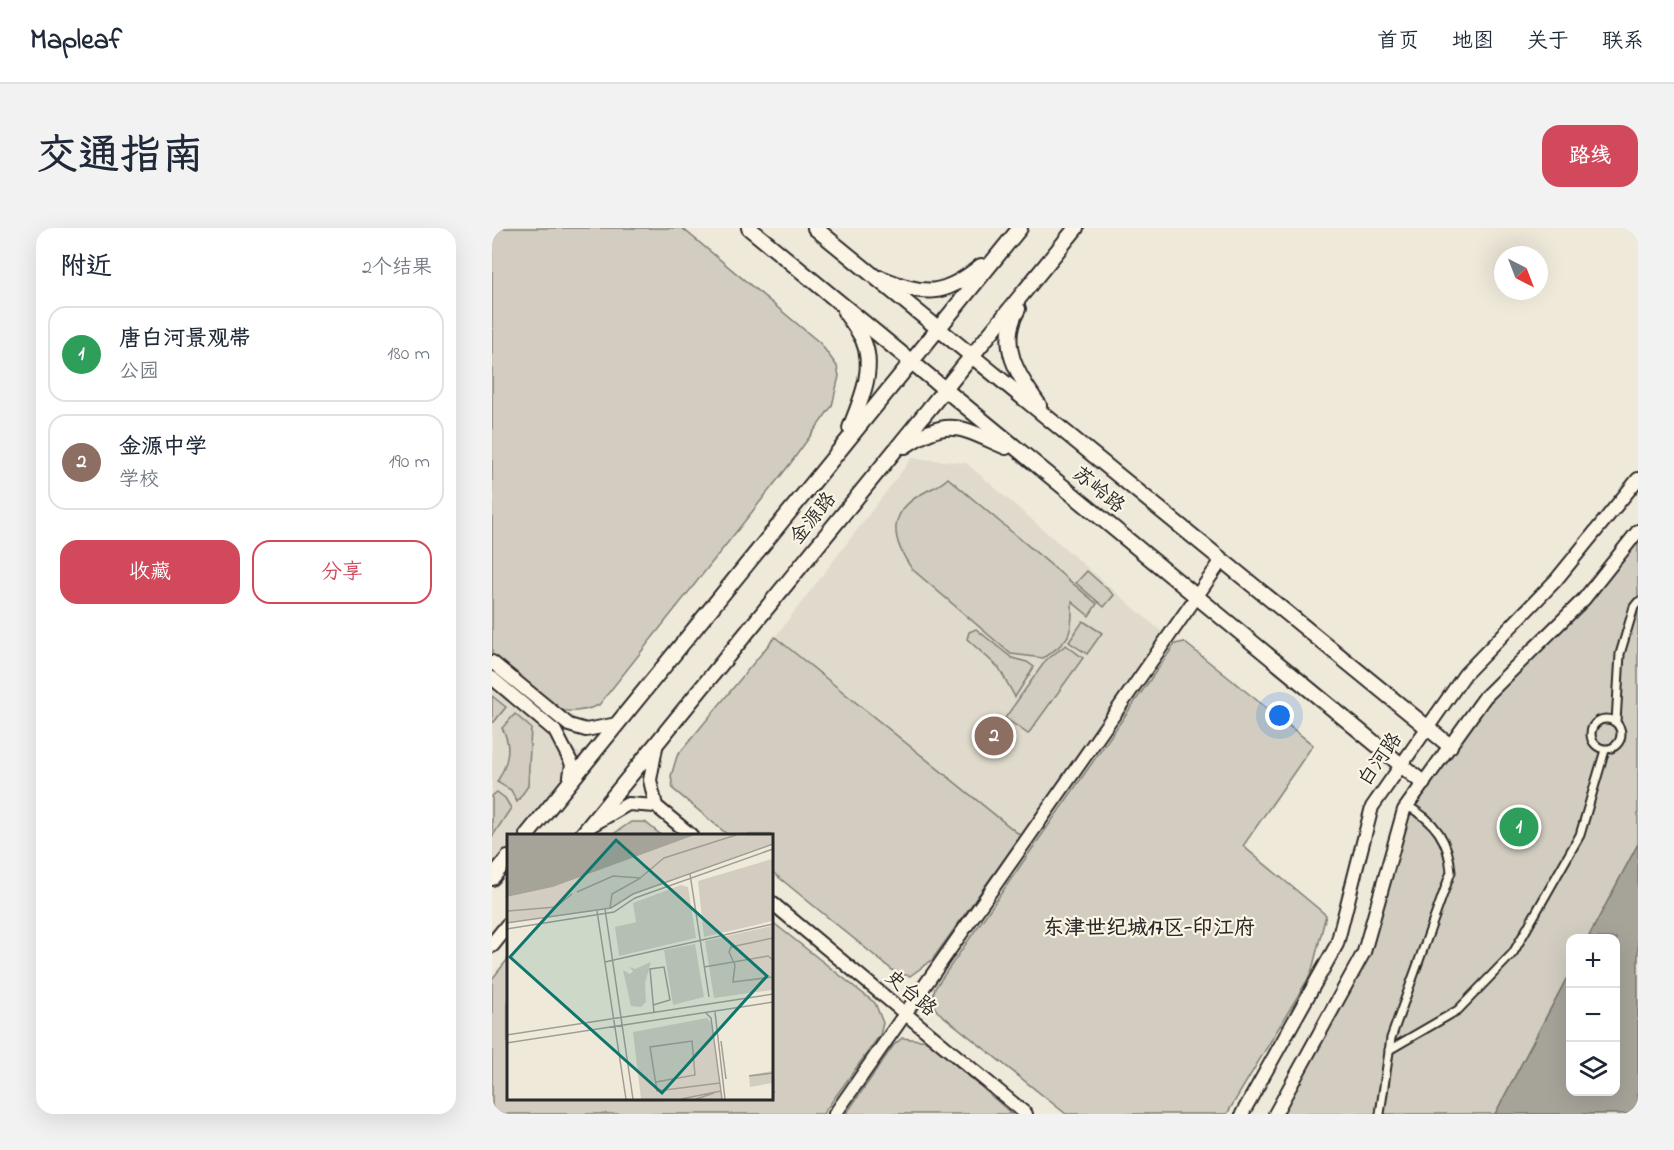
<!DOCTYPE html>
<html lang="zh">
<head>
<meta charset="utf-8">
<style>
	body { margin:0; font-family:"Indie Flower","LXGW WenKai TC",sans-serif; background:#f2f2f3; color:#1f2937 }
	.controls { position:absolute; right:18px; bottom:18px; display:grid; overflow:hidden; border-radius:12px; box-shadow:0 6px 24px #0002 }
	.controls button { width:54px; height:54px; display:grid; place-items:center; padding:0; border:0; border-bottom:2px solid #e0e1e3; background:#fff; color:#1f2937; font:30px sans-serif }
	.compass { position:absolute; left:1002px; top:18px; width:54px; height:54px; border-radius:50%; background:#fff; box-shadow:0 6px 24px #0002; rotate:138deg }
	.you { position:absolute; left:788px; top:488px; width:21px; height:21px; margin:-15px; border:4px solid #fff; border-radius:50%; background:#1a73e8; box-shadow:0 0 0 9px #1a73e833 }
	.badge { display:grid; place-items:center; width:39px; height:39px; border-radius:50%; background:#d1495b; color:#fff; font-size:20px; font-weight:700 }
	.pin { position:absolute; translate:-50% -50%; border:3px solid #fff; box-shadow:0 2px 6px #0006 }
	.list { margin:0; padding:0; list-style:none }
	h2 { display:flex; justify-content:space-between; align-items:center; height:78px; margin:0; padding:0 24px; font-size:26px }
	h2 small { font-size:20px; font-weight:400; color:#747a83 }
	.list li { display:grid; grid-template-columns:39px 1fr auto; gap:18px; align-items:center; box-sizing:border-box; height:96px; margin:0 12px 12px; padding:0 12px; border:2px solid #e0e1e3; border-radius:18px }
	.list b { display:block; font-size:22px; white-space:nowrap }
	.list p { margin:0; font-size:20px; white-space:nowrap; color:#747a83 }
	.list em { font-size:20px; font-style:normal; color:#747a83 }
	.actions { display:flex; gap:12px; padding:18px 24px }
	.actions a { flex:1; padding:14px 0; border:2px solid #d1495b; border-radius:18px; text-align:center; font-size:21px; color:#d1495b }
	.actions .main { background:#d1495b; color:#fff }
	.icon { flex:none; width:33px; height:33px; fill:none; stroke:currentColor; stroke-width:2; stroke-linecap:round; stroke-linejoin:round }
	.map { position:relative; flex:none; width:1146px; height:886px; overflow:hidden; border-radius:18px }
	header { display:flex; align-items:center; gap:36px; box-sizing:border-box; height:84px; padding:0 30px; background:#fff; border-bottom:2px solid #e0e1e3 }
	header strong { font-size:28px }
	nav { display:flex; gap:33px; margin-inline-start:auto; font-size:21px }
	.intro { display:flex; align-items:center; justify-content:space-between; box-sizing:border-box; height:144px; padding:0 36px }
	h1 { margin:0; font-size:42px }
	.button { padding:15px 27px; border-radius:18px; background:#d1495b; color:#fff; font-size:21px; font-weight:700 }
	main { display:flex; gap:36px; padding:0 36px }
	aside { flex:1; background:#fff; border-radius:18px; box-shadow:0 6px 24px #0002 }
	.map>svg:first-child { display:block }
	.built { fill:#e0dacc }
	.green { fill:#d2cdc0; stroke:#7e7c76; stroke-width:1.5 }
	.water { fill:#a6a399; stroke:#75736d; stroke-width:1.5 }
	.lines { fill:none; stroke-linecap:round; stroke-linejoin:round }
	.pedestrian-casing { stroke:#2b2b2b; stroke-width:11 }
	.tertiary-casing { stroke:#2b2b2b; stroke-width:16 }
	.secondary-casing { stroke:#2b2b2b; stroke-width:18 }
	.pedestrian { stroke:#fcf5e5; stroke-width:7 }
	.tertiary { stroke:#fcf5e5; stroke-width:12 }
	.secondary { stroke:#fcf5e5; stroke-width:14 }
	.labels { text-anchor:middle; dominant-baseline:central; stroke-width:4.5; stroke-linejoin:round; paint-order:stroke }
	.street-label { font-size:20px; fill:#2b2b2b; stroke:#fcf5e5 }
	.neighbourhood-label { font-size:21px; font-weight:bold; fill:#2b2b2b; stroke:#fcf5e5 }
	.inset-road { fill:none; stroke:#a19d94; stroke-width:1.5 }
	.view { fill:#0f766e; fill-opacity:0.15; stroke:#0f766e; stroke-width:3 }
	.inset-edge { fill:none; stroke:#2b2b2b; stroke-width:3 }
</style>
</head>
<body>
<header>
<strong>Mapleaf</strong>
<nav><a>首页</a><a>地图</a><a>关于</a><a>联系</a></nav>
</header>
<div class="intro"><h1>交通指南</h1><a class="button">路线</a></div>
<main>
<aside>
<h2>附近<small>2个结果</small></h2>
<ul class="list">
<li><span class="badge" style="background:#2e9e5b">1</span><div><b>唐白河景观带</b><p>公园</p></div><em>180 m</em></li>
<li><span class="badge" style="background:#8d6e63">2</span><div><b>金源中学</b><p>学校</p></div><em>190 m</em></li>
</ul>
<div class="actions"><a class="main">收藏</a><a>分享</a></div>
</aside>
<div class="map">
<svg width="1146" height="886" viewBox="0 0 1146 886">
	<rect width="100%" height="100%" fill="#efe9da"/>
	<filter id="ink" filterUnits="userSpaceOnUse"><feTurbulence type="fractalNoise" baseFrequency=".0167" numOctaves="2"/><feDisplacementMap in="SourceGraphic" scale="12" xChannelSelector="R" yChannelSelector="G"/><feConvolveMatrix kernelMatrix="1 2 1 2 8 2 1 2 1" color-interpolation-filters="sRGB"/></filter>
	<g filter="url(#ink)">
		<!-- built -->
		<g class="built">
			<path d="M420,230L474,235L670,404L529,608L283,409Z"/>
			<path d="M0,452L95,532L35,607H16V630L0,650Z"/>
		</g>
		<!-- green -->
		<g class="green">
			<path d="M0,0H190L328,115L345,138L347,148L340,178L298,236L107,477C59,498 34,462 0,434Z"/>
			<path d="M456,250L605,376L597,388L580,374C581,406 578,413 551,430L519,426L420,341C399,311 394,284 433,264C442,259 448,258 456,250Z"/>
			<path d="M1146,303V616L1096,710H1078V744L1003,886H783L872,724L912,582L993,469L1092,371Z"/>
			<path d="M595,343L622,367L612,379L584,355Z"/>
			<path d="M591,393L610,405L595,426L577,414Z"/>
			<path d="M484,401L520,430L535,434L542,439L523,469L507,440L475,411L477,404Z"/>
			<path d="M283,409L529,608L440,732L418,748L404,745L279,643V607H236L181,561L179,548L185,528Z"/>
			<path d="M692,414L821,517L751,618L834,687L819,746L735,886H574L445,783L439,774L443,760L683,416Z"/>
			<path d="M574,417L591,430L536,506L513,490L554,432Z"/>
			<path d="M0,468L14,479L2,494H0Z"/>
			<path d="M23,486L39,500L36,558L25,574L19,562L5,554C15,537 21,519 10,500Z"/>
			<path d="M5,564L13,570L19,580L0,609V568Z"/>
			<path d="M139,594H153L169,607H120Z"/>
			<path d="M279,693L383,775L391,795L388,807L331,886H0V751L16,731V870H279Z"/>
			<path d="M410,810L437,813L520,886H354L401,818Z"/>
		</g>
		<!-- water -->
		<path class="water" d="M1146,616V886H1003L1078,744V864H1124V710H1096Z"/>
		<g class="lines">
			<!-- pedestrian casing -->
			<g class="pedestrian-casing">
				<g id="pedestrian">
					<circle cx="1114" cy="506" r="15"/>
					<path d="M1124,494L1128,426L1142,379L1146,374"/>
					<path d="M897,822L966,782L1021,725L1088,607L1113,522"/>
					<path d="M888,886L899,810L959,644C957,613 943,592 915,578"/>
				</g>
			</g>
			<!-- tertiary casing -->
			<g class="tertiary-casing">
				<g id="tertiary">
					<path d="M0,434L77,497L94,502L125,496"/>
					<path d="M0,450L63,503L80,536L77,555"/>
					<path d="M164,578L199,607"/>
					<path d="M100,597L136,576L164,578L158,552L165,514"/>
					<path d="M279,674L534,886"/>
					<path d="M343,886L730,332"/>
					<path d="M750,886L845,716L880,579L973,446L1064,352L1146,251"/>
					<path d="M783,886L872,724L912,582L993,469L1092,371L1146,303"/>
				</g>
			</g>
			<!-- secondary casing -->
			<g class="secondary-casing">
				<g id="secondary">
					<path d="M257,0L931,555"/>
					<path d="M323,0L958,518"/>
					<path d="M389,50C433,68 451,69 489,38"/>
					<path d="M526,81C505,116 526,148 547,177"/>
					<path d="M353,84C359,93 367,103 371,112C384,141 368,174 358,200"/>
					<path d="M413,218C457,188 469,200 514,219"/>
					<path d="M35,607L528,0"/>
					<path d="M90,607L584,0"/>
					<path d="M0,650L16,630"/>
					<path d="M0,717L16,697"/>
				</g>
			</g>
			<!-- pedestrian -->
			<use href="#pedestrian" class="pedestrian"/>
			<!-- tertiary -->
			<use href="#tertiary" class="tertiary"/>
			<!-- secondary -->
			<use href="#secondary" class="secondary"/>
		</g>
	</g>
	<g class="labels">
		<!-- street labels -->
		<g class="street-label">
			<text transform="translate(606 263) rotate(39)">苏岭路</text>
			<text transform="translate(322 291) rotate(-51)">金源路</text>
			<text transform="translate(889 532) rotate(-55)">白河路</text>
			<text transform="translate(418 766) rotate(40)">史台路</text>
		</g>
		<!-- neighbourhood labels -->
		<g class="neighbourhood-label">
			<text x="657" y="701">东津世纪城17区-印江府</text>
		</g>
	</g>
	<!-- overview -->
	<g transform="translate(15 606)">
		<rect width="266" height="266" fill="#efe9da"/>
		<path d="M188,1H265V10L126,60L104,74L0,89V63L46,53ZM265,25V87L197,103L191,47ZM174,51L181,53L189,104L112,122L108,93L129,88L126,69ZM265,92V156L207,164L198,107ZM188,110L197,163L166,171L157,116ZM144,128L138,149L139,168L134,173L124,172L116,136L123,140L126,137L122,133L128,135ZM200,184L204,189L215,265H134L126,198ZM265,237V249L243,253L242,241Z" fill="#d2cdc0"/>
		<path d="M0,1H188L46,53L0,63Z" fill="#a6a399"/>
		<path class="inset-road" d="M183,40L202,163M70,58L106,42L134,44M103,74L105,60L132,45L157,24L229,1M98,75L126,265M0,77L49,73L65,60M90,77L119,265M0,89L104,74L126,60L266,10M0,95L107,78L128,64L266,15M266,104L224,113L222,118L228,131L226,148L266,143M98,128L266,90M197,133L261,122L266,126M146,171L163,166L157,133L143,135L147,179M208,178L218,265M199,179L204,184L215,265M0,201L266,160M214,207L219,245M0,209L266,168M242,242L266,239M149,248L188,241L185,207L143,213L150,257L213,249M174,265L214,257M189,265L207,259"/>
		<path class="view" d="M109,6L260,142L155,259L3,123Z"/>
		<rect width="266" height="266" class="inset-edge"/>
	</g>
</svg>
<div class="controls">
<button>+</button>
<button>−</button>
<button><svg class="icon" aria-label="layers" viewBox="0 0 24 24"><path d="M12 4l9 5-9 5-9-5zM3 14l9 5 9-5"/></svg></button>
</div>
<svg class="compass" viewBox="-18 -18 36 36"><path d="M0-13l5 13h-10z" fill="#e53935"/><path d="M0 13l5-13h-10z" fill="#747a83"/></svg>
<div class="you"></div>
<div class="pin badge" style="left:1027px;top:599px;background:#2e9e5b">1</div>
<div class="pin badge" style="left:502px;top:508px;background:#8d6e63">2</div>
</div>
</main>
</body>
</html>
